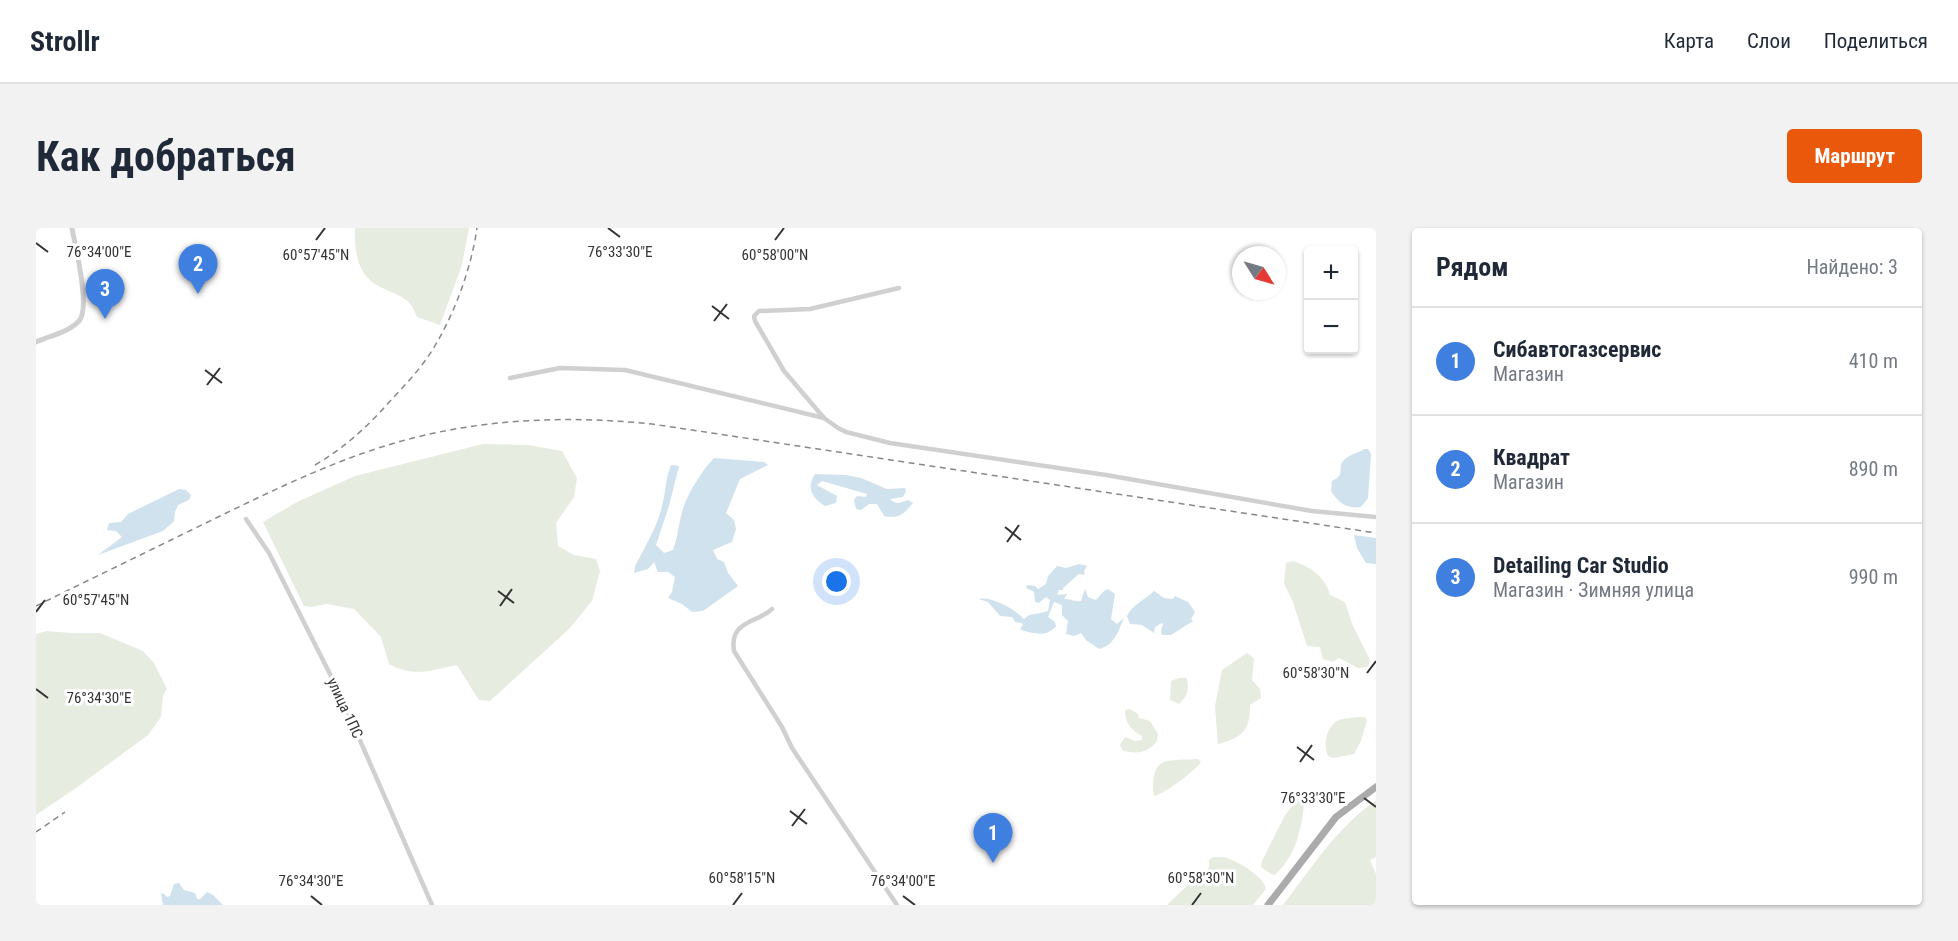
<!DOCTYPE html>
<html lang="ru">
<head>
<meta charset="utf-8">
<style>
	body { margin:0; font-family:"Roboto Condensed",sans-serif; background:#f2f2f3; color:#1f2937 }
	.controls { position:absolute; right:18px; top:18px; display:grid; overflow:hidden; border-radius:6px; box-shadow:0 2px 4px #0004 }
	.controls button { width:54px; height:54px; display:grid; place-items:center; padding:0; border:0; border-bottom:2px solid #e0e1e3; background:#fff; color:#1f2937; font:30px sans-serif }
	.compass { position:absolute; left:1196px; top:18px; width:54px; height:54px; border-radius:50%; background:#fff; box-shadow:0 2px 4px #0004; rotate:127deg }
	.you { position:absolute; left:801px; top:354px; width:21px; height:21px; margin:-15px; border:4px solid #fff; border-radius:50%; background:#1a73e8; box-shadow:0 0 0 9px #1a73e833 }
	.badge { display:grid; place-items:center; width:39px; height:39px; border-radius:50%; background:#ea580c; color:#fff; font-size:20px; font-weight:700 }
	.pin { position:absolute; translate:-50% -50px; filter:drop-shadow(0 2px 3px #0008) }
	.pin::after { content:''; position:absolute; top:32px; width:21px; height:18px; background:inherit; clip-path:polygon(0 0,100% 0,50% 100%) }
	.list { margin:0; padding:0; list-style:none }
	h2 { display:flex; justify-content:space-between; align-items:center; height:78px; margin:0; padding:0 24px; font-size:26px }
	h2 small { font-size:20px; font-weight:400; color:#747a83 }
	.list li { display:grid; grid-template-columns:39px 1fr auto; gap:18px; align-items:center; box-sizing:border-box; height:108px; padding:0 24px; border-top:2px solid #e0e1e3 }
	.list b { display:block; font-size:22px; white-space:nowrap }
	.list p { margin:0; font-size:20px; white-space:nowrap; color:#747a83 }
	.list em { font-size:20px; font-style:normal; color:#747a83 }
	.map { position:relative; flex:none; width:1340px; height:677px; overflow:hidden; border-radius:6px }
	header { display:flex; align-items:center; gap:36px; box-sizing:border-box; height:84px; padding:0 30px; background:#fff; border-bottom:2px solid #e0e1e3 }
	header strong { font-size:28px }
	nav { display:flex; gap:33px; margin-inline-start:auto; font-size:21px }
	.intro { display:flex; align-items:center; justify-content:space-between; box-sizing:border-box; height:144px; padding:0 36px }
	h1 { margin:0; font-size:42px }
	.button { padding:15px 27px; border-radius:6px; background:#ea580c; color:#fff; font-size:21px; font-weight:700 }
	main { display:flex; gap:36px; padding:0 36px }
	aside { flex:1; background:#fff; border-radius:6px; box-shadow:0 2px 4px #0004 }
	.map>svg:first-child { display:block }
	.green { fill:#e6ecdf }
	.water { fill:#cfe2ee }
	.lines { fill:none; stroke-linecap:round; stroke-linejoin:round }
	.minor { stroke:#d0d0d0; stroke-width:4.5 }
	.tertiary { stroke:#d0d0d0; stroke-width:5 }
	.primary { stroke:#ababab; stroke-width:7 }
	.rail { stroke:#888; stroke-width:1.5; stroke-dasharray:6 4.5; stroke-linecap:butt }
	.ticks { fill:none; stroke:#333; stroke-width:2 }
	.labels { text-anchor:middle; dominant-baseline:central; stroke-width:6; stroke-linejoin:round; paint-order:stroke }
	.street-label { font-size:15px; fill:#333; stroke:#fff }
	.ticks-label { font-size:15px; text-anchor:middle; fill:#333; stroke:#fff; stroke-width:6; stroke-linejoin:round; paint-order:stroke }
</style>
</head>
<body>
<header>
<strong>Strollr</strong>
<nav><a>Карта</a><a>Слои</a><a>Поделиться</a></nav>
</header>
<div class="intro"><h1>Как добраться</h1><a class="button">Маршрут</a></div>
<main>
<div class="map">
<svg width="1340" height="677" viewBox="0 0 1340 677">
	<rect width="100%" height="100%" fill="#fff"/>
	<!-- green -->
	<g class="green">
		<path d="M319,0H433L426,37L404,97L381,89C370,49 316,79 319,0Z"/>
		<path d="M447,216L492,217L526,223L541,250L538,269L520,295L522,318L538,327L560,331L564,343L556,373L533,401L454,473L443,472L421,437C395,442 379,450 353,436L345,409L318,381L291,376L275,379L268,378L227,294L261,274L319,248Z"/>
		<path d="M1257,333C1275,339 1289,348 1294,367L1309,374L1316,396L1334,432L1332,439L1322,440L1303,430L1297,434L1287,431L1284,419L1271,418L1257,374L1248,355L1250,335Z"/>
		<path d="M11,403L34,405H64L107,423L118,435L131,461L127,467L125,489L112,507L40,560L0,587V406Z"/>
		<path d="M1211,425L1218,430L1216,452L1224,461L1225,470L1214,477C1214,503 1207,509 1182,516L1179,478L1186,442Z"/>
		<path d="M1143,450H1151C1153,462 1152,467 1143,476L1134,472L1135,453Z"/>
		<path d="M1094,481L1102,486L1103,490L1114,493L1122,506L1121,513C1112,525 1102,526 1087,523L1084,517L1089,509L1099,513L1106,512V508C1095,502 1089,495 1089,482Z"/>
		<path d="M1323,489H1329L1331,492L1325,513L1318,526L1297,530L1292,528C1287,517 1290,498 1303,492C1308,490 1317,490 1323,489Z"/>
		<path d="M1162,531L1165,534C1159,543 1128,566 1118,568C1116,558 1116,538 1128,534C1136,531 1153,532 1162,531Z"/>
		<path d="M1264,567L1268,568L1269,570C1265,601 1262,625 1239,647L1235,646L1225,639L1226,633L1248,589Z"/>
		<path d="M1340,572V629L1334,632L1340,646V677H1247C1276,639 1301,600 1340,572Z"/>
		<path d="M1177,629C1178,629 1186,629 1187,629C1199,631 1229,649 1230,661L1217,677H1131L1158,651L1167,648L1173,639V632Z"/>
	</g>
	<!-- water -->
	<g class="water">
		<path d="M1328,221H1332L1335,226L1332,270L1325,279C1310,281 1303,275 1295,263L1296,253C1310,247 1301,241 1307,233C1313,226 1321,226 1328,221Z"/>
		<path d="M678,230L728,234L732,237L704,251L690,285L698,292L700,301L696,314L677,322L681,331L688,334L692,345L702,358L667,383L656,384L646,376L632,370L636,364L639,349L632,344H622L618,334L612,341L598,345L599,338C608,321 622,297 626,278C630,263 629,252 635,237L643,238L633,278L620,317L628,325L637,322C643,306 643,290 649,275C654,262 668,240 678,230Z"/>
		<path d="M779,246L810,247L825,250L851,261L869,260L870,263L867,269L854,271C860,277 864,275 872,272L877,275C868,286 863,291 848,288L841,276H833L825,282L820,281L818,272L821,268L830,269L831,266L786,253L781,257L801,268L800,275L789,278C776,270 770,260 779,246Z"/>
		<path d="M143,261L150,262L155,267L153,272L142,277L139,284L138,293L127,303L62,327L86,309L80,303L71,302L73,295L85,294L92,286Z"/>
		<path d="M1318,307L1340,310V336L1330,335L1321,320Z"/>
		<path d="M1043,336L1051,338L1048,343L1049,347L1043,346L1027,360V362H1023L1021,367L1031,366L1028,371C1034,371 1039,374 1045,373L1049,361L1052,369L1060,372L1068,363L1072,361L1079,366L1075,391L1081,396L1088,390C1082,403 1079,417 1063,421L1050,412L1045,405L1038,408L1030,406L1032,393L1026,387V377L1018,374L1012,389L1019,394L1020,399C1018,400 1012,405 1010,405C1005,407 989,404 984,401L987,397L986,395L979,394L976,389L964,388L952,374L943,371C955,368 980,382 988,391L993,387L1005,385L1012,383L1014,372L1010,369L1003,375L999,374L998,364L990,360L991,357L999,358L1002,361L1010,356L1012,348L1021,338L1030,340Z"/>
		<path d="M1118,363L1128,370L1137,371L1139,368L1152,374L1159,384L1155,391L1157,393L1135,407H1126L1125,403L1127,396L1126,395L1119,399L1118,405L1106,397L1094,396L1091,388C1096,377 1110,371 1118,363Z"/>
		<path d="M143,655L148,662L159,665L161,671H164L171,664L177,667L187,677H127L125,666L127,665L131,669L134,668L138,656Z"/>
	</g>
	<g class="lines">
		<!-- minor -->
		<g class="minor">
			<path d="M863,60L774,81L723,83L718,88L719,93L748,143L788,190L802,200L810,204L854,215L1070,247L1276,283L1340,289"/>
			<path d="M474,150L524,140L589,142L788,190"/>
			<path d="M210,291L233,325L302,462L396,677"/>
			<path d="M736,381C722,395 693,392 698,423L746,499L756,520L861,677"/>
		</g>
		<!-- tertiary -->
		<path class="tertiary" d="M0,114C13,108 33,104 43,93C55,80 39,18 36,0"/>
		<!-- primary -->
		<path class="primary" d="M1232,677L1300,589L1340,559"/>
		<!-- rail -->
		<g class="rail">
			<path d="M279,237C310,219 333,197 356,171C371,155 386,139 397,121C419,85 435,41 441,0"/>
			<path d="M0,378C61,348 123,318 184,288C248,257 312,226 381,209C459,190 537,188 616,196L1340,305"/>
			<path d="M0,604L29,584"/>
		</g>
	</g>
	<!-- ticks -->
	<path class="ticks" d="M572,0L584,9M280,12L289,0M739,12L748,0M0,15L12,24M676,78L693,91M678,93L691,76M169,142L186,155M171,157L184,140M969,299L985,312M971,314L983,297M462,363L478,375M464,378L476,361M0,384L9,372M1331,445L1340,433M0,461L12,470M1261,519L1278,532M1264,534L1276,517M1328,570L1340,579M754,583L771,596M756,598L769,581M275,668L286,677M867,668L879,677M697,677L706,665M1156,677L1165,665"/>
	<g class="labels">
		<!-- street labels -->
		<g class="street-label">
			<text transform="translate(309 480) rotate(65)">улица 1ПС</text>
		</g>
	</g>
	<g class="ticks-label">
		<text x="584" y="29">76°33'30"E</text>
		<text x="63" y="29">76°34'00"E</text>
		<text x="280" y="32">60°57'45"N</text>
		<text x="739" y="32">60°58'00"N</text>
		<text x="60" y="377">60°57'45"N</text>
		<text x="1280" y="450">60°58'30"N</text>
		<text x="63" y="475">76°34'30"E</text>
		<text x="1277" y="575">76°33'30"E</text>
		<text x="706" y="655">60°58'15"N</text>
		<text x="1165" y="655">60°58'30"N</text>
		<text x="275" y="658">76°34'30"E</text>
		<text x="867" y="658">76°34'00"E</text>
	</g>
</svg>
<div class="controls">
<button>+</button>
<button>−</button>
</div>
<svg class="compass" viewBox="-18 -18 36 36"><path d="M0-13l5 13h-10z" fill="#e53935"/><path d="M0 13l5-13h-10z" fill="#747a83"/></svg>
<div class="you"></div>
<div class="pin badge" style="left:957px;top:635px;background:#3f7fe0">1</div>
<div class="pin badge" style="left:162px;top:66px;background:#3f7fe0">2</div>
<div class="pin badge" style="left:69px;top:91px;background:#3f7fe0">3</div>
</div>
<aside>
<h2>Рядом<small>Найдено: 3</small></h2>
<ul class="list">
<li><span class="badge" style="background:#3f7fe0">1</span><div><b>Сибавтогазсервис</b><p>Магазин</p></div><em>410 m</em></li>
<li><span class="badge" style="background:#3f7fe0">2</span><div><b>Квадрат</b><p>Магазин</p></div><em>890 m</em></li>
<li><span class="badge" style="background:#3f7fe0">3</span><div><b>Detailing Car Studio</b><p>Магазин · Зимняя улица</p></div><em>990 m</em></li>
</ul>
</aside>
</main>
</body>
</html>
